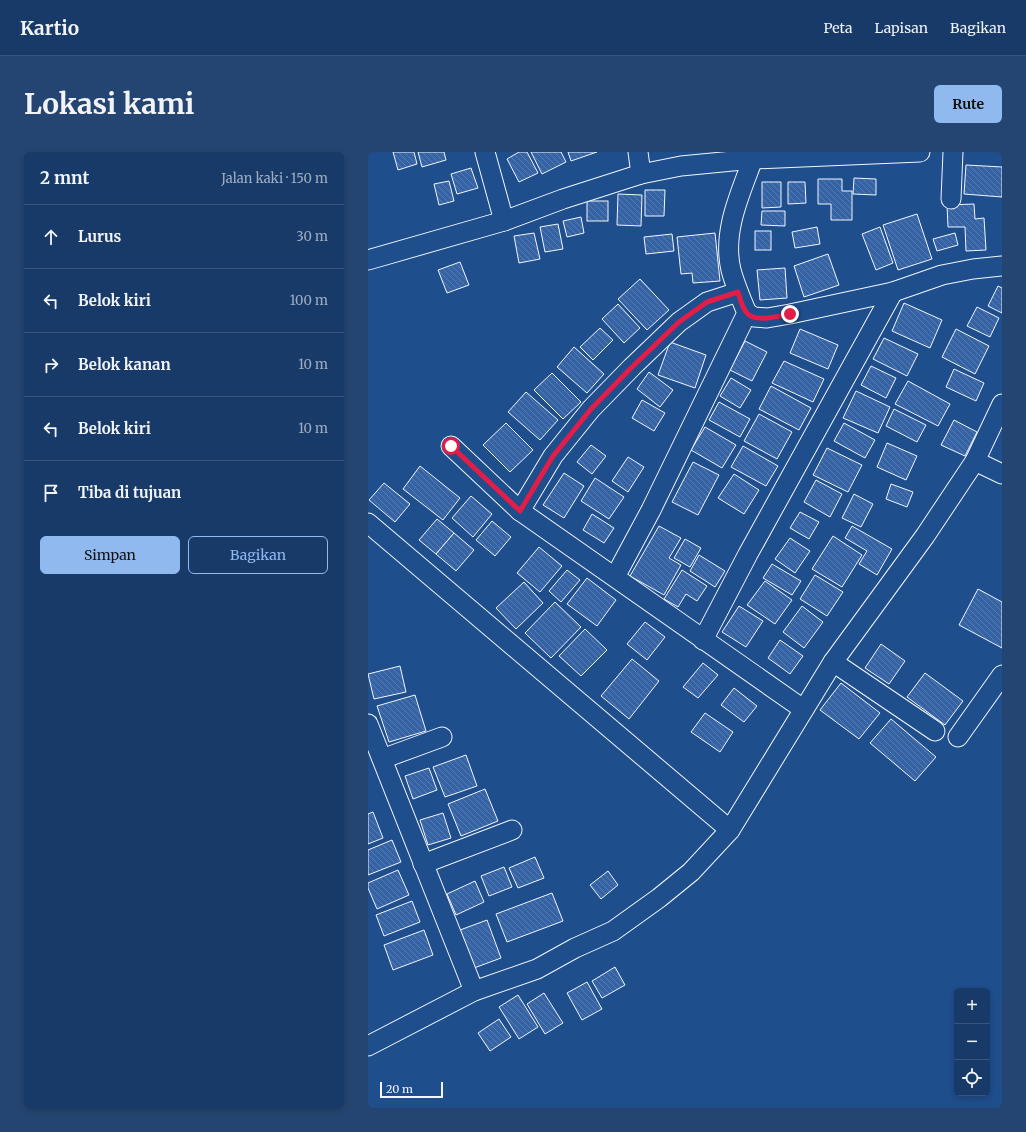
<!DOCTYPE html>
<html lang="id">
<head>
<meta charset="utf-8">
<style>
	body { margin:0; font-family:Merriweather,serif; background:#244571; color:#f1f3f6 }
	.controls { position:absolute; right:12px; bottom:12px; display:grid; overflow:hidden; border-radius:6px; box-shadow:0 2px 6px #0003 }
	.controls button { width:36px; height:36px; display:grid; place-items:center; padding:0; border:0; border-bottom:1px solid #36547d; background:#173a69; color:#f1f3f6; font:20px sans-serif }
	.scale { position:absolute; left:12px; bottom:10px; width:63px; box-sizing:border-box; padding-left:4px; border:2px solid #f2f6ff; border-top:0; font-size:11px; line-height:14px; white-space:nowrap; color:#f2f6ff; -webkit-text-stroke:3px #1f4e8c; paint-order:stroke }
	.stop { position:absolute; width:12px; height:12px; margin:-9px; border:3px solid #e11d48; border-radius:50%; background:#fff }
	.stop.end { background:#e11d48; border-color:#fff; box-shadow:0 1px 4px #0008 }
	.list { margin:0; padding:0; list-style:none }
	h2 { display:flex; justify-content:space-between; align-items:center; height:52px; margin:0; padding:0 16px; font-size:17px }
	h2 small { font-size:13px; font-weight:400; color:#9eadc0 }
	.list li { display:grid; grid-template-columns:26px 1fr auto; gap:12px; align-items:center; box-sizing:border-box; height:64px; padding:0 16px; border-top:1px solid #36547d }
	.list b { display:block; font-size:15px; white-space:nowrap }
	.list em { font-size:13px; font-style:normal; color:#9eadc0 }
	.actions { display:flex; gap:8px; padding:12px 16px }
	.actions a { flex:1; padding:9px 0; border:1px solid #90b9f0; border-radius:6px; text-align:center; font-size:14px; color:#90b9f0 }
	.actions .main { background:#90b9f0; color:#111 }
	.icon { flex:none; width:22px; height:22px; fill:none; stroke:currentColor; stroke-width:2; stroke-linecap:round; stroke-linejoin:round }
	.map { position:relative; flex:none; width:634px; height:956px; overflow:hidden; border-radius:6px }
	header { display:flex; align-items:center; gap:24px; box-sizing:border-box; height:56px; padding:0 20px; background:#173a69; border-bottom:1px solid #36547d }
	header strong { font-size:19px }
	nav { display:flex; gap:22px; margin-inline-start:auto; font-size:14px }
	.intro { display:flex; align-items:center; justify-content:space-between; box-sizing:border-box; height:96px; padding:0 24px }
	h1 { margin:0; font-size:28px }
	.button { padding:10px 18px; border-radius:6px; background:#90b9f0; color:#111; font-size:14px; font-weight:700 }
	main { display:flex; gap:24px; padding:0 24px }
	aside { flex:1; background:#173a69; border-radius:6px; box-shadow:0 2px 6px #0003 }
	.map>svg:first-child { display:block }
	.building { fill:url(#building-back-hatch); stroke:#f2f6ff }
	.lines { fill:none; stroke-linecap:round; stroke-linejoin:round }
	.minor-casing { stroke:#f2f6ff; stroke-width:21 }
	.minor { stroke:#1f4e8c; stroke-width:19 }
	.route { stroke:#e11d48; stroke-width:5 }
</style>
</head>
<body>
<header>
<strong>Kartio</strong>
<nav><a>Peta</a><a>Lapisan</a><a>Bagikan</a></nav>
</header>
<div class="intro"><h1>Lokasi kami</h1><a class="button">Rute</a></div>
<main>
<aside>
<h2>2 mnt<small>Jalan kaki · 150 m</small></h2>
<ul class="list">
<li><svg class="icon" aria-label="ahead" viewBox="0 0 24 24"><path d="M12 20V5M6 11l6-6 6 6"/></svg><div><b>Lurus</b></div><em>30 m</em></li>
<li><svg class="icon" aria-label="left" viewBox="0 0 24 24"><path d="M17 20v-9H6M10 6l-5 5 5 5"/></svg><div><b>Belok kiri</b></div><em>100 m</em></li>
<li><svg class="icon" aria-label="right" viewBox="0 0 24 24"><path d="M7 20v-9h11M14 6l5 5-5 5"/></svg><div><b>Belok kanan</b></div><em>10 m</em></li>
<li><svg class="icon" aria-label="left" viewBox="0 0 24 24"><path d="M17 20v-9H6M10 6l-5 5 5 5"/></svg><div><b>Belok kiri</b></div><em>10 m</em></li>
<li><svg class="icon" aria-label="arrive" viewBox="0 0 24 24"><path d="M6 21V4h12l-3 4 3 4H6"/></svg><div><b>Tiba di tujuan</b></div></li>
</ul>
<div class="actions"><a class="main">Simpan</a><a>Bagikan</a></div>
</aside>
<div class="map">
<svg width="634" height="956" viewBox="0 0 634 956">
	<defs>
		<pattern id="building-back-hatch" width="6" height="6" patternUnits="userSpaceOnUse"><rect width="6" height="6" fill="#3563a3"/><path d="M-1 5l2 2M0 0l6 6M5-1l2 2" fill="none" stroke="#537ab1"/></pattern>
	</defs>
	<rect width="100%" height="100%" fill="#1f4e8c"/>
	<!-- building -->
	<g class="building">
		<path d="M25,0H46L49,12L30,18Z"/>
		<path d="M50,0H76L78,8L54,15Z"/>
		<path d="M151,0H159L170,21L151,30L139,7Z"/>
		<path d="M163,0H193L198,10L174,22Z"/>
		<path d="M200,0H229L203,9Z"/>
		<path d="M598,13L634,15V45L596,42Z"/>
		<path d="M103,16L110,36L89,42L83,22Z"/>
		<path d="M486,26L508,27V43L485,42Z"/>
		<path d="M450,27H474V39H484V68H463V52H450Z"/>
		<path d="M81,29L86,49L71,53L66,32Z"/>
		<path d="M394,30H413V55L394,56Z"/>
		<path d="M420,30H437L438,51L420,52Z"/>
		<path d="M277,38H297L296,64H277Z"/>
		<path d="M250,42L274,43L273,74L249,73Z"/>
		<rect x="219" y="49" width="21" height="20"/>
		<path d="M606,52L607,67L616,66L618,98L598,99L597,75H580L579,53Z"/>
		<path d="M394,59H417V74L393,73Z"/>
		<path d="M549,62L564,107L530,118L515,73Z"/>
		<path d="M213,65L216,81L199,85L195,69Z"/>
		<path d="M190,72L195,97L177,100L172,75Z"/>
		<path d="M449,75L452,92L427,96L424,80Z"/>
		<path d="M512,75L525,111L508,118L494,82Z"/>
		<rect x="387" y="79" width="16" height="19"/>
		<path d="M166,81L172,107L151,111L146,84Z"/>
		<path d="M347,81L352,129L325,131L324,121L313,122L309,85Z"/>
		<path d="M587,81L590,93L569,99L565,87Z"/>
		<path d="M304,82L306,99L278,102L276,85Z"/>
		<path d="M460,102L471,133L436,145L426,114Z"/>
		<path d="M92,110L101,133L79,141L70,118Z"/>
		<path d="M417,116L419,146L392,148L389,118Z"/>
		<path d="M272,127L301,158L279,178L250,147Z"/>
		<path d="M630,134L634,136V161L620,154Z"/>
		<path d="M536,151L574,168L562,196L524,179Z"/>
		<path d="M250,152L272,176L256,191L234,167Z"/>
		<path d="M609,155L631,166L622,185L599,174Z"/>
		<path d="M232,176L245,188L225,208L212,195Z"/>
		<path d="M432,177L470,193L460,217L422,201Z"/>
		<path d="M588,177L621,194L607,222L574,205Z"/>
		<path d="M516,186L550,202L539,224L505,207Z"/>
		<path d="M377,189L399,200L384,229L362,218Z"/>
		<path d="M302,190L338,203L327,236L290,223Z"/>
		<path d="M206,195L236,222L219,241L189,215Z"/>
		<path d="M416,209L456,227L445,250L404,231Z"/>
		<path d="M503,214L528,226L518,246L493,233Z"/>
		<path d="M586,217L616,231L608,249L578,235Z"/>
		<path d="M281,220L305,238L292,255L269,237Z"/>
		<path d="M184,221L213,250L195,267L166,238Z"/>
		<path d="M363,226L383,238L372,256L352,244Z"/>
		<path d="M540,229L582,252L570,274L527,252Z"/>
		<path d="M403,234L443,256L431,278L391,257Z"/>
		<path d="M488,239L522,255L510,281L475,266Z"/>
		<path d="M158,240L190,268L172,288L140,260Z"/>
		<path d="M274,248L297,261L286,279L264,266Z"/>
		<path d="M351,250L382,267L372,285L341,268Z"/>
		<path d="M526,257L558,273L549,290L518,274Z"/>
		<path d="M391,262L424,280L409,307L376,289Z"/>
		<path d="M586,268L609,280L597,304L573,293Z"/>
		<path d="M138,271L165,298L142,320L115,293Z"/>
		<path d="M476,271L507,288L497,306L466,289Z"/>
		<path d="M337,275L368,293L354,316L323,298Z"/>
		<path d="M519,291L549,304L538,328L509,315Z"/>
		<path d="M223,293L238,304L224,322L209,310Z"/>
		<path d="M375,294L410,314L398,334L363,315Z"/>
		<path d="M459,296L494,313L480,340L445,323Z"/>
		<path d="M260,305L276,315L260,340L244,329Z"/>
		<path d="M325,310L351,323L330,363L304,350Z"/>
		<path d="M52,314L92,346L75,368L35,337Z"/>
		<path d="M196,321L216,334L196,366L175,353Z"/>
		<path d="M366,322L391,338L376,362L350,346Z"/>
		<path d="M227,326L256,345L241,367L213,349Z"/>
		<path d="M448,328L474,342L462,365L436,350Z"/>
		<path d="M16,331L42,352L27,370L1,348Z"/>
		<path d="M523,332L545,340L539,355L518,347Z"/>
		<path d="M486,342L505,352L493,375L474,366Z"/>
		<path d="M103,344L124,362L105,385L84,366Z"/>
		<path d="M432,360L451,370L441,387L422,376Z"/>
		<path d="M224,362L246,376L236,391L215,378Z"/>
		<path d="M69,367L86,381L68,402L51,388Z"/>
		<path d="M124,369L143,385L127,404L108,388Z"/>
		<path d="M291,374L313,386L301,406L313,413L296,443L262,424Z"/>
		<path d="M484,374L524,397L509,423L491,412L499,399L477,386Z"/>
		<path d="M86,381L106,398L88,419L68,402Z"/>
		<path d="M465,384L494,403L474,435L444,417Z"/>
		<path d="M422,386L442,399L427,421L407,407Z"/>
		<path d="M317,387L333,396L322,415L306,406Z"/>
		<path d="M171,395L194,414L172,440L149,421Z"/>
		<path d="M331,403L357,419L347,435L322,419Z"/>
		<path d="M404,412L433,429L424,443L395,426Z"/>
		<path d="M199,418L212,428L193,450L181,439Z"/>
		<path d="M314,418L339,434L329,449L318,442L310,455L296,447Z"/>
		<path d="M447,423L475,440L459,464L432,447Z"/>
		<path d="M219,426L248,448L229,474L199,452Z"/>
		<path d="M397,429L424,448L407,472L379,453Z"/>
		<path d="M156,430L175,451L148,477L128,456Z"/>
		<path d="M610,437L634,450V496L591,473Z"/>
		<path d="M187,450L213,475L183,506L157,481Z"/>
		<path d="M371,454L395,469L378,495L354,480Z"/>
		<path d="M434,454L455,470L436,496L415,480Z"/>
		<path d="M277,470L297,485L279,508L259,492Z"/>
		<path d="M217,477L239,498L213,524L191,504Z"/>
		<path d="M412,488L435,504L422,522L400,506Z"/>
		<path d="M513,492L537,509L521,532L497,516Z"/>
		<path d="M264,507L291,529L261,567L233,544Z"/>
		<path d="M335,511L350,523L330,546L315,535Z"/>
		<path d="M32,514L38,540L6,547L0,522Z"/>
		<path d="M557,521L595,549L577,573L539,545Z"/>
		<path d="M473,531L512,561L491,587L452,558Z"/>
		<path d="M366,536L389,554L376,570L353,553Z"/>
		<path d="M47,543L58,579L21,590L9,554Z"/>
		<path d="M337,561L365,580L352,600L323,580Z"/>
		<path d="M523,567L568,605L547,629L502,591Z"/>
		<path d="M98,603L109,634L77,645L65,615Z"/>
		<path d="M61,616L69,638L45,647L37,624Z"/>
		<path d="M117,637L130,669L93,684L80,652Z"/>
		<path d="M5,660L15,686L0,692V662Z"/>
		<path d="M75,661L83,686L60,693L52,668Z"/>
		<path d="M24,688L33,710L0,723V698Z"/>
		<path d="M167,705L176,726L150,736L141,716Z"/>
		<path d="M136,715L144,735L121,744L113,724Z"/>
		<path d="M30,718L41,743L9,757L0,736V731Z"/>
		<path d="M240,719L250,733L233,747L222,733Z"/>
		<path d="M107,729L116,750L88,763L79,742Z"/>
		<path d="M184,741L195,769L139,790L128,762Z"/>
		<path d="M44,749L52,770L16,784L8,763Z"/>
		<path d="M119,768L133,806L106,816L92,778Z"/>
		<path d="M56,778L65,803L25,818L16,793Z"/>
		<path d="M247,815L257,833L234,846L224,829Z"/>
		<path d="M219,830L234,857L214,868L199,841Z"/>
		<path d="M176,841L195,871L177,882L159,852Z"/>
		<path d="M150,843L170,875L151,887L131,855Z"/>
		<path d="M131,867L143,885L122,899L110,881Z"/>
	</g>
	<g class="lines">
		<!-- minor casing -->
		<g class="minor-casing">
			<g id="minor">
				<path d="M117,0L136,69"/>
				<path d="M270,0L273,22"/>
				<path d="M583,47L585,0"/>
				<path d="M0,108L136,69L195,47L273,22L313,14L385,7L552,0"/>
				<path d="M379,161L386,165L399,166L422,162L525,140L574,123L605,117L634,114"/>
				<path d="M83,294L152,359L435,557"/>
				<path d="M607,309L634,322"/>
				<path d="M152,359L185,304L223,257L264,215L311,170L339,150L370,140"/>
				<path d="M0,371L362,678"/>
				<path d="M247,425L283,358L379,161C373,147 367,133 363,118C354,80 372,42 385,7V0"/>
				<path d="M335,488L380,402L525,140"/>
				<path d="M465,510L567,579"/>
				<path d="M0,572L106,839"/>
				<path d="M590,585L634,523"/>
				<path d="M14,607L74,585"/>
				<path d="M55,712L144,678"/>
				<path d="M0,894L106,839L169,817L207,796L245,779L291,746L323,720L362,678L465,510L557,384L607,309L634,252"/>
			</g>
		</g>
		<!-- minor -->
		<use href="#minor" class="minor"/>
	</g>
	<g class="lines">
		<!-- route -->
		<path class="route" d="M83,294L152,359L185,304L223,257L264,215L311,170L339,150L370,140C372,146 374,156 379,161C387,171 411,164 422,162"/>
	</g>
</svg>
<div class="controls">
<button>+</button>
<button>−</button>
<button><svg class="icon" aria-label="locate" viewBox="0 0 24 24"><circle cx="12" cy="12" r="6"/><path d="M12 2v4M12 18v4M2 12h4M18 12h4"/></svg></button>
</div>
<div class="scale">20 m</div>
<div class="stop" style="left:83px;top:294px"></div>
<div class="stop end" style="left:422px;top:162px"></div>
</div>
</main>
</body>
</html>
